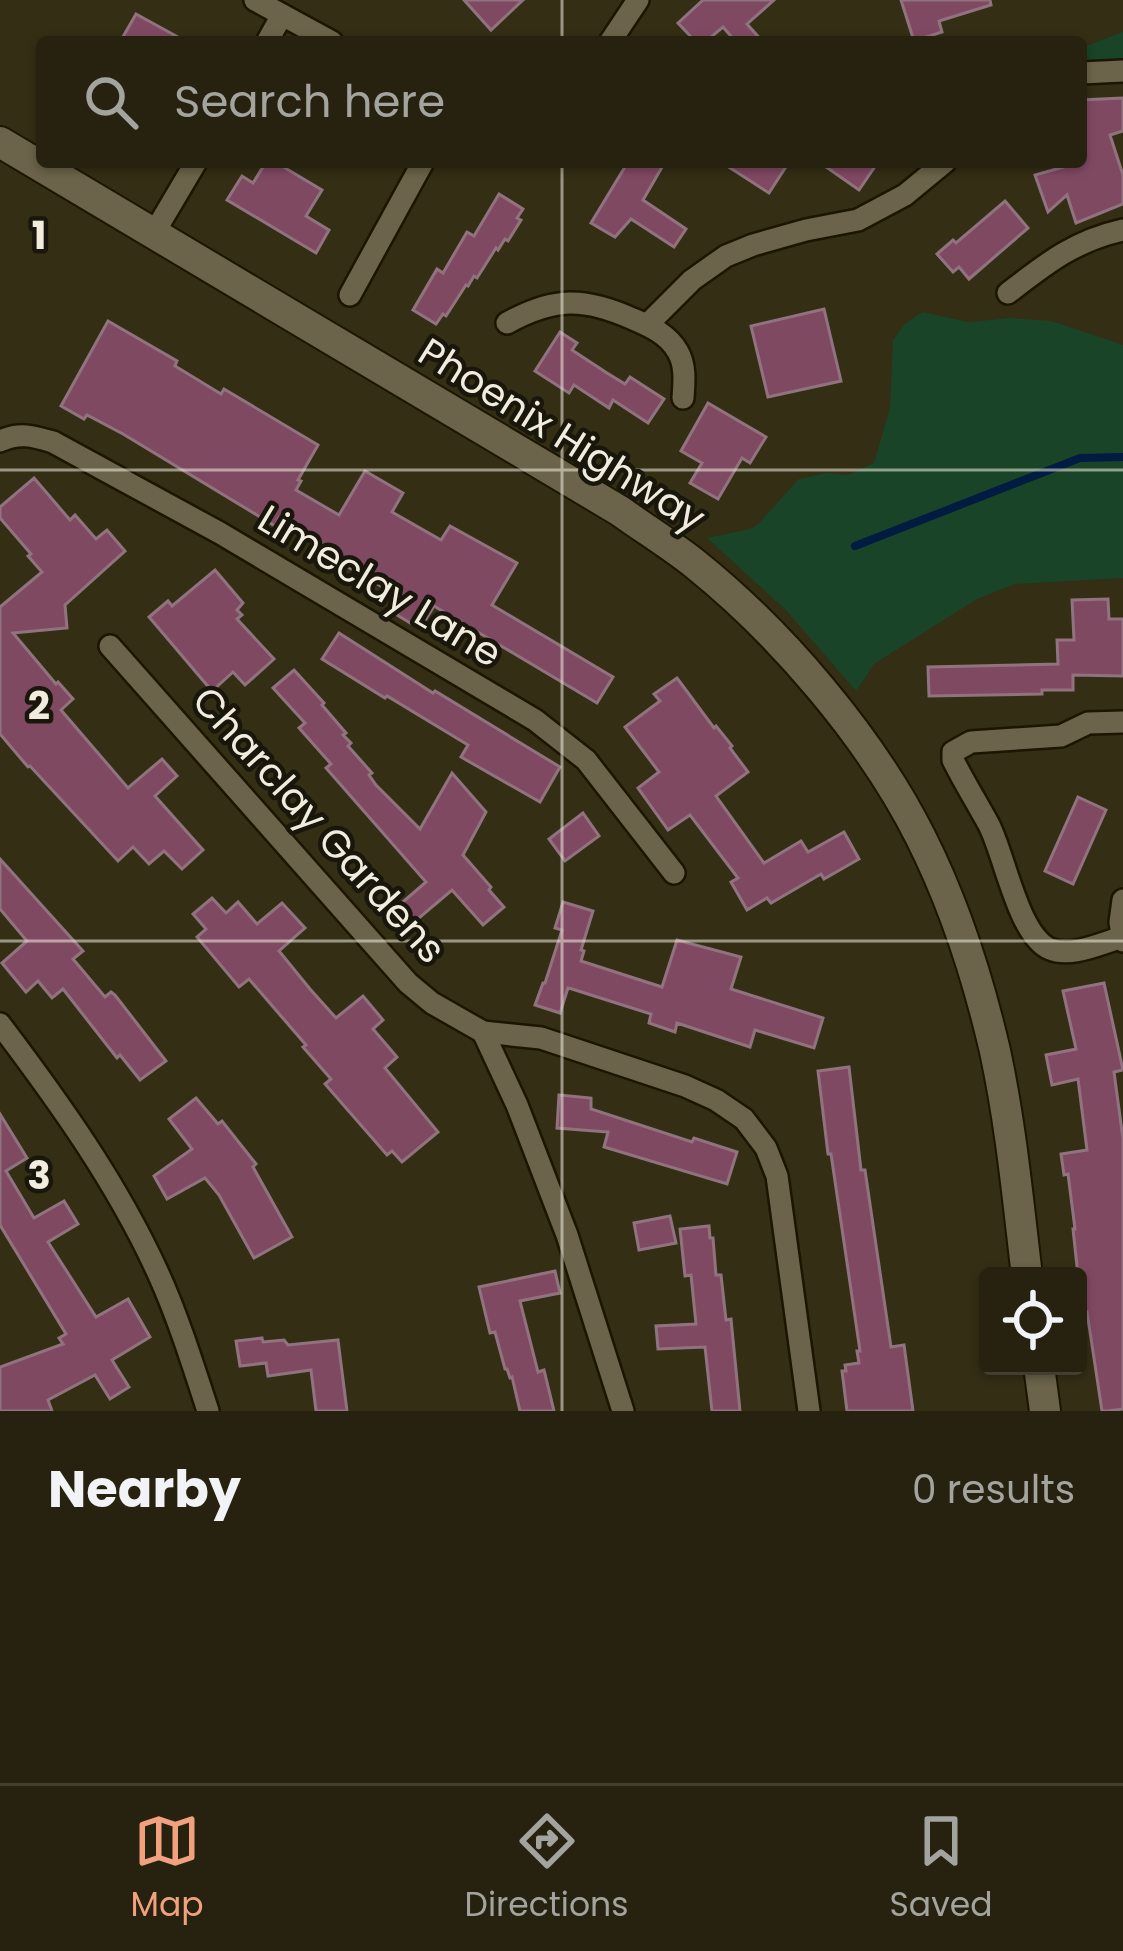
<!DOCTYPE html>
<html lang="en">
<head>
<meta charset="utf-8">
<style>
	body { margin:0; font-family:Poppins,sans-serif; background:#2f2a19; color:#f1f3f6 }
	.controls { position:absolute; right:36px; bottom:36px; display:grid; overflow:hidden; border-radius:12px; box-shadow:0 3px 9px #0004 }
	.controls button { width:108px; height:108px; display:grid; place-items:center; padding:0; border:0; border-bottom:3px solid #433f30; background:#272210; color:#f1f3f6; font:60px sans-serif }
	.list { margin:0; padding:0; list-style:none }
	h2 { display:flex; justify-content:space-between; align-items:center; height:156px; margin:0; padding:0 48px; font-size:51px }
	h2 small { font-size:39px; font-weight:400; color:#a4a49f }
	.icon { flex:none; width:66px; height:66px; fill:none; stroke:currentColor; stroke-width:2; stroke-linecap:round; stroke-linejoin:round }
	.map { position:relative; flex:none; width:1123px; height:1411px; overflow:hidden }
	.search { position:absolute; background:#272210; box-shadow:0 3px 9px #0004; left:36px; right:36px; top:36px; height:132px; display:flex; align-items:center; gap:30px; box-sizing:border-box; padding:0 42px; border-radius:12px; color:#a4a49f; font-size:45px }
	.sheet { height:372px; background:#272210 }
	nav { display:flex; justify-content:space-around; align-items:center; box-sizing:border-box; height:168px; border-top:3px solid #433f30; background:#272210; font-size:33px; color:#a4a49f }
	nav a { display:grid; justify-items:center; gap:6px }
	nav .on { color:#f2a17e }
	.map>svg:first-child { display:block }
	.green { fill:#194427 }
	.lines { fill:none; stroke-linecap:round; stroke-linejoin:round }
	.stream { stroke:#011b42; stroke-width:8 }
	.building { fill:#804962; stroke:#90737f; stroke-width:3 }
	.street-casing { stroke:#1c1500; stroke-width:26 }
	.secondary-casing { stroke:#1c1500; stroke-width:34 }
	.street { stroke:#6b644a; stroke-width:21 }
	.secondary { stroke:#6b644a; stroke-width:30 }
	.grid { fill:none; stroke:#f1ecde; stroke-width:3; stroke-opacity:0.55 }
	.labels { text-anchor:middle; dominant-baseline:central; stroke-width:9; stroke-linejoin:round; paint-order:stroke }
	.street-label { font-size:39px; fill:#f1ecde; stroke:#19160b }
	.grid-label { font-size:39px; text-anchor:middle; font-weight:bold; fill:#f1ecde; stroke:#19160b; stroke-width:9; stroke-linejoin:round; paint-order:stroke }
</style>
</head>
<body>
<div class="map">
<svg width="1123" height="1411" viewBox="0 0 1123 1411">
	<rect width="100%" height="100%" fill="#342e15"/>
	<!-- green -->
	<g class="green">
		<path d="M1123,32V59L1081,61V48Z"/>
		<path d="M922,312L969,322L1011,318L1051,321L1123,345V578L1015,584L977,599L874,664L856,691L786,610L707,538L750,529L758,524L799,479L827,473L848,475L874,463L890,408L893,340L905,324Z"/>
	</g>
	<g class="lines">
		<!-- stream -->
		<path class="stream" d="M855,546L1080,458L1123,457"/>
	</g>
	<!-- building -->
	<g class="building">
		<path d="M464,0H523L491,30Z"/>
		<path d="M703,0H774L747,24L763,42H736L723,27L705,42H696L678,23Z"/>
		<path d="M901,0H990L991,5L939,21L942,32L914,41Z"/>
		<path d="M136,14L187,42H120Z"/>
		<path d="M1123,98V131L1110,135L1123,175V204L1076,223L1067,195L1048,212L1035,175L1081,162V100Z"/>
		<path d="M266,162H275L322,190L306,216L329,230L316,253L227,200L242,176L253,183Z"/>
		<path d="M628,162H665L643,200L686,229L674,247L631,219L615,237L591,223Z"/>
		<path d="M721,162H789L769,193Z"/>
		<path d="M819,162H878L859,190Z"/>
		<path d="M499,194L523,209L517,218L521,220L508,241L505,239L498,250L496,248L477,278L474,276L468,286L466,285L446,316L443,314L436,324L413,310L437,269L443,273L467,232L474,236Z"/>
		<path d="M1005,201L1028,228L969,279L959,267L953,272L937,254L953,240L956,243Z"/>
		<path d="M824,309L841,381L768,397L751,326Z"/>
		<path d="M108,321L177,361L175,366L221,394L224,389L318,445L298,480L301,481L296,490L339,515L365,471L403,493L392,512L441,540L450,526L517,563L492,605L613,677L597,703L434,606L420,629L397,615L405,600L320,551L323,545L279,518L275,526L123,434L87,415L84,419L61,406Z"/>
		<path d="M560,332L577,343L572,350L607,373L625,384L630,377L664,399L648,423L613,400L609,408L574,385L569,393L535,371Z"/>
		<path d="M708,403L766,437L750,463L742,458L718,499L690,483L702,463L681,451Z"/>
		<path d="M34,478L70,520L75,515L96,539L107,530L125,551L65,605L67,628L13,633L56,684L58,682L73,699L61,710L128,788L162,759L177,776L155,796L203,850L182,869L164,851L149,864L133,847L118,861L30,766L28,767L0,734V607L42,572L28,556L31,554L0,518V507Z"/>
		<path d="M215,570L243,603L237,610L242,615L237,619L274,659L245,685L233,672L212,691L149,617L168,601L172,606Z"/>
		<path d="M1108,599L1109,619H1123V676L1073,675V690H1042V694L929,696L928,667L1058,664L1057,640H1074L1072,600Z"/>
		<path d="M339,633L433,693L435,691L560,767L540,802L461,757L468,745L387,696L385,698L322,659Z"/>
		<path d="M294,670L324,703L322,705L346,733L343,735L351,743L348,746L372,773L369,775L376,785L420,829L452,773L486,812L463,855L491,887L489,890L504,907L483,925L452,890L412,924L397,907L426,882L326,768L331,764L299,728L305,723L273,688Z"/>
		<path d="M677,678L714,728L716,726L732,746L730,748L748,772L716,796L764,863L801,841L808,852L844,832L859,859L824,879L821,874L771,903L767,898L747,910L731,882L738,878L690,815L668,830L638,788L659,772L625,727L660,701L654,694Z"/>
		<path d="M1078,797L1106,810L1073,884L1045,871Z"/>
		<path d="M583,813L599,836L565,861L549,839Z"/>
		<path d="M0,859L83,951L73,959L105,997L111,992L115,995L166,1061L140,1080L120,1055L117,1058L63,989L52,998L38,981L26,992L2,963L27,941L0,909Z"/>
		<path d="M212,898L226,913L238,902L257,924L282,903L305,928L279,951L310,989L336,1018L363,996L383,1020L373,1029L397,1057L385,1068L438,1132L402,1162L392,1151L387,1155L325,1084L331,1079L303,1047L306,1045L249,979L239,987L197,937L206,929L193,914Z"/>
		<path d="M563,902L593,911L581,950L584,951L581,961L662,987L677,940L741,957L731,989L823,1018L814,1048L755,1030L750,1047L677,1023L675,1032L649,1023L651,1014L572,989L568,988L560,1013L535,1005L543,983H545L562,930L555,928Z"/>
		<path d="M1104,983L1123,1070L1114,1072L1123,1139V1409L1108,1411H1102L1087,1312L1082,1313L1073,1229H1075L1068,1174L1064,1175L1061,1154L1087,1150L1078,1079L1052,1085L1046,1055L1076,1049L1063,991Z"/>
		<path d="M849,1067L861,1170H865L891,1347L904,1345L913,1411H847L842,1371H846L845,1365L859,1363L857,1351H860L831,1154H828L818,1071Z"/>
		<path d="M559,1095L591,1098V1109L692,1142L694,1138L737,1152L727,1184L604,1147L608,1132L557,1128Z"/>
		<path d="M196,1098L218,1124L222,1121L256,1164L253,1167L292,1237L254,1258L219,1195L205,1178L167,1199L154,1176L192,1149L169,1119Z"/>
		<path d="M0,1114L27,1158L6,1171L34,1218L64,1201L78,1224L48,1242L96,1317L128,1299L150,1337L112,1360L129,1387L110,1399L95,1375L48,1400L52,1411H0V1367L63,1344L59,1338L66,1334L0,1225Z"/>
		<path d="M670,1216L676,1243L639,1250L634,1223Z"/>
		<path d="M709,1226L710,1238H713L716,1275H721L726,1320L731,1319L740,1411H712L705,1347L658,1349L656,1326L696,1324L691,1275L685,1276L680,1229Z"/>
		<path d="M555,1271L560,1293L520,1301L538,1372L544,1370L554,1411H520L512,1377L510,1378L507,1369H505L495,1332L490,1333L479,1287Z"/>
		<path d="M262,1338L263,1342L284,1340L288,1345L338,1340L347,1411H316L311,1370L268,1376L266,1363L240,1366L236,1341Z"/>
	</g>
	<g class="lines">
		<!-- street casing -->
		<g class="street-casing">
			<g id="street">
				<path d="M255,0L332,42"/>
				<path d="M267,42L282,15"/>
				<path d="M610,42L638,0"/>
				<path d="M1081,73L1123,71"/>
				<path d="M154,233L196,162"/>
				<path d="M1008,293C1047,263 1074,241 1123,230"/>
				<path d="M350,295L423,162"/>
				<path d="M507,323C554,297 584,297 633,319C650,326 669,335 678,352C686,366 684,383 683,398"/>
				<path d="M647,325L692,280L726,256L753,245L806,230L858,220L905,195L945,162"/>
				<path d="M0,441C20,432 33,436 53,442L220,533L535,720L586,760L674,873"/>
				<path d="M110,646L408,983L432,1003L483,1032L541,1038L685,1086L716,1100L744,1119L766,1148L777,1176L809,1411"/>
				<path d="M1123,900L1120,922L1123,941"/>
				<path d="M1123,937C1101,943 1072,958 1050,949C1018,935 1005,856 989,825C977,803 964,782 953,760V752L971,742L1061,736L1088,723L1123,722"/>
				<path d="M0,1024C59,1102 117,1183 158,1273C178,1317 193,1365 208,1411"/>
				<path d="M483,1032L517,1105L567,1235L623,1411"/>
			</g>
		</g>
		<!-- secondary casing -->
		<g class="secondary-casing">
			<g id="secondary">
				<path d="M0,142L620,511C645,529 671,545 695,564C781,633 870,737 920,836C954,903 978,978 995,1051C1011,1125 1018,1201 1027,1276"/>
				<path d="M1039,1366L1045,1411"/>
			</g>
		</g>
		<!-- street -->
		<use href="#street" class="street"/>
		<!-- secondary -->
		<use href="#secondary" class="secondary"/>
	</g>
	<!-- grid -->
	<path class="grid" d="M562,0V42M562,162V1411M0,470H1123M0,941H1123"/>
	<g class="labels">
		<!-- street labels -->
		<g class="street-label">
			<text transform="translate(562 435) rotate(32)">Phoenix Highway</text>
			<text transform="translate(380 586) rotate(31)">Limeclay Lane</text>
			<text transform="translate(319 825) rotate(48)">Charclay Gardens</text>
		</g>
	</g>
	<g class="grid-label">
		<text x="39" y="249">1</text>
		<text x="39" y="719">2</text>
		<text x="39" y="1189">3</text>
	</g>
</svg>
<div class="controls">
<button><svg class="icon" aria-label="locate" viewBox="0 0 24 24"><circle cx="12" cy="12" r="6"/><path d="M12 2v4M12 18v4M2 12h4M18 12h4"/></svg></button>
</div>
<div class="search"><svg class="icon" aria-label="search" viewBox="0 0 24 24"><circle cx="10" cy="10" r="6"/><path d="M15 15l6 6"/></svg>Search here</div>
</div>
<section class="sheet">
<h2>Nearby<small>0 results</small></h2>
<ul class="list">
</ul>
</section>
<nav>
<a class="on"><svg class="icon" aria-label="map" viewBox="0 0 24 24"><path d="M3 6l6-2 6 2 6-2v14l-6 2-6-2-6 2zM9 4v14M15 6v14"/></svg>Map</a>
<a><svg class="icon" aria-label="directions" viewBox="0 0 24 24"><path d="M12 3l9 9-9 9-9-9zM9 14v-3h6M13 9l2 2-2 2"/></svg>Directions</a>
<a><svg class="icon" aria-label="saved" viewBox="0 0 24 24"><path d="M7 4h10v16l-5-4-5 4z"/></svg>Saved</a>
</nav>
</body>
</html>
